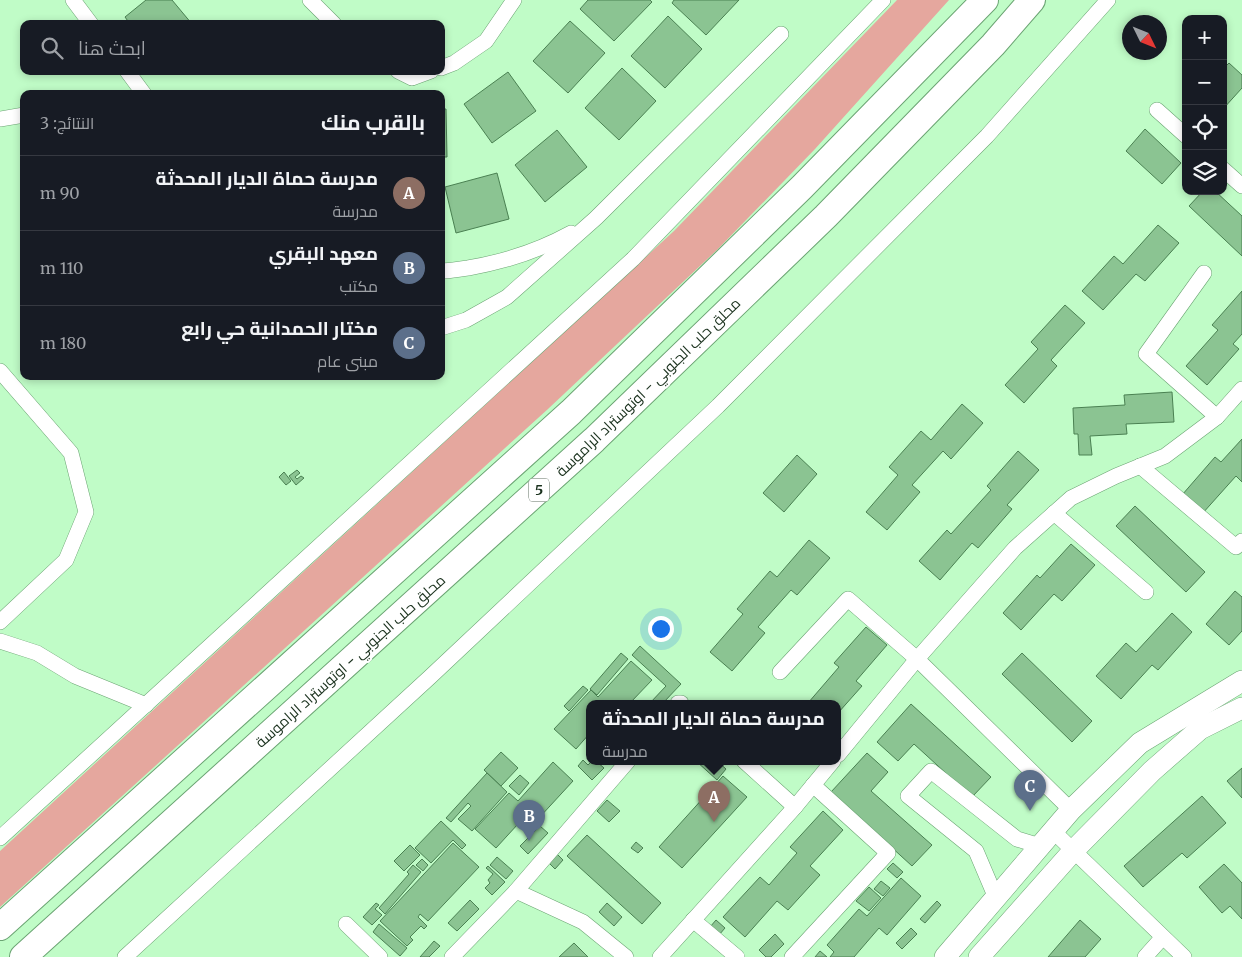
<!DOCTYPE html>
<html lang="ar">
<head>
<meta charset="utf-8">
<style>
	body { margin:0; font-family:Merriweather,Cairo,serif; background:#20242c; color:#f1f3f6; direction:rtl }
	.controls { position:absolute; right:15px; top:15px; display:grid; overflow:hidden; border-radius:10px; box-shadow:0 2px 8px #0003 }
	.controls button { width:45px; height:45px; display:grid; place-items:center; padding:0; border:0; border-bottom:1px solid #363941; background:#171b24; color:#f1f3f6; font:25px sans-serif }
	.compass { position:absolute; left:1122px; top:15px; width:45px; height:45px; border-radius:50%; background:#171b24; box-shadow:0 2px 8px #0003; rotate:133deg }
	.you { position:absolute; left:660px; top:628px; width:18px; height:18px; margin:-12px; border:4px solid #fff; border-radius:50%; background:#1a73e8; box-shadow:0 0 0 8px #1a73e833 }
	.badge { display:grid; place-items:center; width:32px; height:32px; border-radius:50%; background:#1a73e8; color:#fff; font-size:16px; font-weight:700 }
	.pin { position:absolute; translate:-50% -41px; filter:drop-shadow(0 1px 2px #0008) }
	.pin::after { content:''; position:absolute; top:26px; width:18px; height:15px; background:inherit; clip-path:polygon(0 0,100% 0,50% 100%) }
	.popup { position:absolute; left:586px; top:700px; width:255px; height:65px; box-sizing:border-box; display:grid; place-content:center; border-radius:10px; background:#171b24; filter:drop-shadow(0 1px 4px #0005); font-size:16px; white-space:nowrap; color:#9ea1a6 }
	.popup b { font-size:19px; color:#f1f3f6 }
	.popup::after { content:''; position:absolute; left:50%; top:100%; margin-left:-10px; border:10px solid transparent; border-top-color:#171b24 }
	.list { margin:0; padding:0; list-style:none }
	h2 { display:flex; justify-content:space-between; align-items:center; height:65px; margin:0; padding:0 20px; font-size:21px }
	h2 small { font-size:16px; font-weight:400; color:#9ea1a6 }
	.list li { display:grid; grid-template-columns:32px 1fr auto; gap:15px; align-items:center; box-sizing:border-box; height:75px; padding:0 20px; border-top:1px solid #363941 }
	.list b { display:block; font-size:19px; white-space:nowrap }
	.list p { margin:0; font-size:16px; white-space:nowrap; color:#9ea1a6 }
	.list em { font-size:16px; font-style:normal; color:#9ea1a6 }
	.icon { flex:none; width:28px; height:28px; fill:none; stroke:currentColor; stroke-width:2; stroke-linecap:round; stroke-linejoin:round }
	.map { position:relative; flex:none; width:1242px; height:957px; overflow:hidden; direction:ltr }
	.search { position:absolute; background:#171b24; box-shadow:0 2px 8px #0003; left:20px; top:20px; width:425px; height:55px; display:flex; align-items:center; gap:12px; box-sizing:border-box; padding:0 18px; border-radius:10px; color:#9ea1a6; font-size:19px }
	.panel { position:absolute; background:#171b24; box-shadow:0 2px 8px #0003; left:20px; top:90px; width:425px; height:290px; border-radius:10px; direction:rtl }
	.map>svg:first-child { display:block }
	.green { fill:#e5a79e }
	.building { fill:#8bc492; stroke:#4a8152 }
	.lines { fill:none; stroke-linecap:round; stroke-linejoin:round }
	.minor-casing { stroke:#6ba473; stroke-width:16 }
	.secondary-casing { stroke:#6ba473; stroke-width:22 }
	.trunk-casing { stroke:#6ba473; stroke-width:28 }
	.minor { stroke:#fff; stroke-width:15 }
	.secondary { stroke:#fff; stroke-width:21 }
	.trunk { stroke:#fff; stroke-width:26 }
	.labels { text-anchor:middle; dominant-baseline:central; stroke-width:4; stroke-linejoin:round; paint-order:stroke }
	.shield { fill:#fff; stroke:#5f6f61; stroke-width:1 }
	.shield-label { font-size:14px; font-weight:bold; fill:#1a311d }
	.street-label { font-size:15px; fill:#1a311d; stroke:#fff }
</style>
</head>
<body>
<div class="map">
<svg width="1242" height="957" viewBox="0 0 1242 957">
	<rect width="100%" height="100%" fill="#c0fcc7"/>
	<!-- green -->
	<path class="green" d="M897,0H949L815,149L718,249L548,409L0,907V851L674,231Z"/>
	<!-- building -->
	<g class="building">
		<path d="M146,0H172L192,24H130L125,17Z"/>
		<path d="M588,0H650L652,2L614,41L580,9Z"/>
		<path d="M674,0H739L706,35L672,3Z"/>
		<path d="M668,16L702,49L665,88L631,56Z"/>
		<path d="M570,21L605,53L568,93L533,61Z"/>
		<path d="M1229,63L1242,75V88L1223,109V69Z"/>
		<path d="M622,68L656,101L619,140L585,108Z"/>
		<path d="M508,72L536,111L492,143L464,104Z"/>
		<path d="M441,109H446L447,157H441Z"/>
		<path d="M1145,129L1181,163L1162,184L1126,151Z"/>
		<path d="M557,130L587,167L545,202L515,165Z"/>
		<path d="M497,173L509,219L456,233L445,187Z"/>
		<path d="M1203,191H1215L1242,216V256L1189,206Z"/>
		<path d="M1158,225L1179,243L1145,281L1136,274L1103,310L1082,291L1114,256L1123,264Z"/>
		<path d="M1242,291V334L1233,344L1239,349L1207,385L1186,366L1218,330L1212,325Z"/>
		<path d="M1065,305L1085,323L1051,360L1057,366L1024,403L1005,385L1038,349L1031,342Z"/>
		<path d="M1172,392L1174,422L1126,424L1127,434L1090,436L1092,455H1079L1078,434H1074L1073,408L1125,405L1124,395Z"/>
		<path d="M962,404L983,423L951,459L943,451L912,485L920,492L887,530L866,512L898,475L889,467L921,431L931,440Z"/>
		<path d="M1242,439V482L1236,476L1202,514L1182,495L1215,457L1221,462Z"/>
		<path d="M1018,451L1039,470L1007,505L1012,509L978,548L972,543L940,580L919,561L947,530L951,534L991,490L987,486Z"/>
		<path d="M797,455L817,474L784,512L763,493Z"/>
		<path d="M297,470L300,473L295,477L297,479L301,476L304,478L296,485L289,476Z"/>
		<path d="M284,472L291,481L286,485L279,477Z"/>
		<path d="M1135,506L1205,572L1186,592L1116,526Z"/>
		<path d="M809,540L830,558L797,595L791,590L758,627L765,633L732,671L710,652L743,614L737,609L770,571L777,577Z"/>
		<path d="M1071,544L1095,565L1062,601L1054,594L1021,630L1003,613L1037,575L1040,578Z"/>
		<path d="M1235,591L1242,597V631L1229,645L1206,624Z"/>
		<path d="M1172,613L1192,632L1158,670L1152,665L1121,699L1096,676L1126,643L1136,652Z"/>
		<path d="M866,627L887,645L856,681L862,686L838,713V703H808L839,667L834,663Z"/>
		<path d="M640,646L681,684L663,703H650L666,686L632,655Z"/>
		<path d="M621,653L628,659L597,695L590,689Z"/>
		<path d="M1022,653L1092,721L1072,742L1002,674Z"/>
		<path d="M631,661L652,680L630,703H590V733L576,749L554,729L591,690L598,697Z"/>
		<path d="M583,686L588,690L569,711L564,706Z"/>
		<path d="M911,704L991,777L972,797L914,744L898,761L877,742Z"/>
		<path d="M501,752L518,768L501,786L484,770Z"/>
		<path d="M867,753L888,772L871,791L932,845L912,866L831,792Z"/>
		<path d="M583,760L588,765L592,761H596L604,768L592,780L578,766Z"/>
		<path d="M696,761H717L726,769L717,780Z"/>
		<path d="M553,762L573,781L538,819L529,812L496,848L475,829L509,793L518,801Z"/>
		<path d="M1242,768V798L1227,781Z"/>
		<path d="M487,773L507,792L472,831L458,819L471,806L468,803L451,822L446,818Z"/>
		<path d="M520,775L529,783L519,795L509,786Z"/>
		<path d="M723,776L747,797L682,868L659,847Z"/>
		<path d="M1202,796L1226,823L1187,858L1182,853L1143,887L1124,866Z"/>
		<path d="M607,800L620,811L609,822L597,811Z"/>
		<path d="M823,811L843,830L810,866L820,875L788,910L777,901L745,937L723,917L760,877L769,885L797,853L790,847Z"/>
		<path d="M441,821L466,845L462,849L453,840L431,863L415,848Z"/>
		<path d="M540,826L548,833L528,854L520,846Z"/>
		<path d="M587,835L661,903L642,924L567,856Z"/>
		<path d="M636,842L643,848L638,853L631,848Z"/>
		<path d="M453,843L479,867L428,921L420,914L418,917L427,926L424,929L421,926L410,937L413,940L407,946L380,921Z"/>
		<path d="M410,845L420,855L404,871L394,861Z"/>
		<path d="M557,854L563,860L555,869L549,863Z"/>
		<path d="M497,857L513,871L506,879L490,865Z"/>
		<path d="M422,859L428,865L423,871L416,865Z"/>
		<path d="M893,863L903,872L897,878L887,869Z"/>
		<path d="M1224,864L1242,883V919L1230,906L1222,913L1199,887Z"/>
		<path d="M413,865L421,872L385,914L379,908L409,874L407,872Z"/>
		<path d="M488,866L505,882L492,895L485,888L490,883L488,880L493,874L486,868Z"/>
		<path d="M901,878L921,896L887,935L879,928L854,957H830L834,952L827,945L859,909L867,916Z"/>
		<path d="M881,881L890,888L883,896L874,889Z"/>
		<path d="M869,887L881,898L869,911L856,901Z"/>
		<path d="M470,900L479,909L457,931L448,923Z"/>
		<path d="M937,901L941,905L925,923L920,919Z"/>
		<path d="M376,903L379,905L375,909L382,915L372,925L363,917Z"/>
		<path d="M607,903L622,917L614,926L599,912Z"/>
		<path d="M716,920L725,928L719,935L710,927Z"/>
		<path d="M1080,920L1101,939L1085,957H1048Z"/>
		<path d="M379,924L407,948L400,956L373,932Z"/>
		<path d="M911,928L917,934L902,949L896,943Z"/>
		<path d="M775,934L784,944L771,957H766L759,950Z"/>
		<path d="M434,941L440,946L429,957H420Z"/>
		<path d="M574,943L588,957H559Z"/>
		<path d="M820,951L827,957H815Z"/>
	</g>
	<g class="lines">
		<!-- minor casing -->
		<g class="minor-casing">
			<g id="minor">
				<path d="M73,0L91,24"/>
				<path d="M310,0L334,24"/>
				<path d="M441,68L454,63L486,41L514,0"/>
				<path d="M127,71L144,94"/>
				<path d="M398,71L412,78L431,71"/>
				<path d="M1157,110L1186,136"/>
				<path d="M0,119L24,115"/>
				<path d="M1223,169L1242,186"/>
				<path d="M441,271C450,271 459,269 468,268C503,262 540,250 571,233"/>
				<path d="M1204,273L1146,354L1217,417"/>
				<path d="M441,328L466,320L507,297L596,218L781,34"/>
				<path d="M0,371L71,453L86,512L66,560L0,622"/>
				<path d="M1140,466L1236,547L1242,541"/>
				<path d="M1054,513L1146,592"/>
				<path d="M0,641L37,653L75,676L146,705"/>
				<path d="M780,672L848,599L917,659L1071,810"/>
				<path d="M678,703H681"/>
				<path d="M838,755L917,659L1015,548L1071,498L1116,476L1165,456L1217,417L1242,389"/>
				<path d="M744,761L795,807"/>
				<path d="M1053,831L1184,957"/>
				<path d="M0,838L633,259L883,0"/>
				<path d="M516,891L628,761"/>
				<path d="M996,898L976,851L908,796L931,771L1017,839L1040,846"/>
				<path d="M693,920L737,957"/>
				<path d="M346,924L380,957"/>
				<path d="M125,957L430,677L718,406L987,136L1108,0"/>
				<path d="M452,957L516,891L583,922L626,957"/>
				<path d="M660,957L795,807L833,761"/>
				<path d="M792,957L888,853L813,785"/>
				<path d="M1145,957L1162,938"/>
			</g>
		</g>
		<!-- secondary casing -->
		<g class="secondary-casing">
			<g id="secondary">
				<path d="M945,957L1071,810L1140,743L1242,681"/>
				<path d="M979,957L1074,850L1152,771L1200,729L1242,708"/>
			</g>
		</g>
		<!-- trunk casing -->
		<g class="trunk-casing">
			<g id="trunk">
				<path d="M0,927L571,412L802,187L985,0"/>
				<path d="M23,957L594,440L826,216L993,45L1032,0"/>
			</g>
		</g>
		<!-- minor -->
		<use href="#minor" class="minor"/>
		<!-- secondary -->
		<use href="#secondary" class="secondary"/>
		<!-- trunk -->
		<use href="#trunk" class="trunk"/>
	</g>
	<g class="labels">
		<!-- shield labels -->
		<rect class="shield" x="529" y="478.5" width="20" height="23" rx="4"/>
		<g class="shield-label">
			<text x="539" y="490">5</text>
		</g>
		<!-- street labels -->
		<g class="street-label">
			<text transform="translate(648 387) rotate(-44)">محلق حلب الجنوبي - اوتوستراد الراموسة</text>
			<text transform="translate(350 661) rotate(-42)">محلق حلب الجنوبي - اوتوستراد الراموسة</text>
		</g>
	</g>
</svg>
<div class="controls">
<button>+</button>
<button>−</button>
<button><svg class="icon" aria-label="locate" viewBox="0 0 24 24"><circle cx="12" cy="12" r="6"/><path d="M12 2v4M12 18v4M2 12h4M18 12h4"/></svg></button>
<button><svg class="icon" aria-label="layers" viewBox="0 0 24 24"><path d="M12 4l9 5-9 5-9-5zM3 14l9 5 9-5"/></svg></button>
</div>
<svg class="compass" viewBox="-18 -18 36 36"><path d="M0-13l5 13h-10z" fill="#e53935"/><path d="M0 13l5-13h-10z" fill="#9ea1a6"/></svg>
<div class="you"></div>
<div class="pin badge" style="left:714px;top:822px;background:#8d6e63">A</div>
<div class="popup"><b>مدرسة حماة الديار المحدثة</b>مدرسة</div>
<div class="pin badge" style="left:529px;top:841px;background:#5c6f8a">B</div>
<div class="pin badge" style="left:1030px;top:811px;background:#5c6f8a">C</div>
<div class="search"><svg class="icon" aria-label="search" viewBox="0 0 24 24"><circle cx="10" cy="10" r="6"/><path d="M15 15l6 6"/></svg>ابحث هنا</div>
<section class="panel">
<h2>بالقرب منك<small>النتائج: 3</small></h2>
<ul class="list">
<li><span class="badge" style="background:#8d6e63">A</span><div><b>مدرسة حماة الديار المحدثة</b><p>مدرسة</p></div><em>90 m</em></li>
<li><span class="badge" style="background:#5c6f8a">B</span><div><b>معهد البقري</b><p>مكتب</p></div><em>110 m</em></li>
<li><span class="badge" style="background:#5c6f8a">C</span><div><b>مختار الحمدانية حي رابع</b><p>مبنى عام</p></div><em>180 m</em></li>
</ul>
</section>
</div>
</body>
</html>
